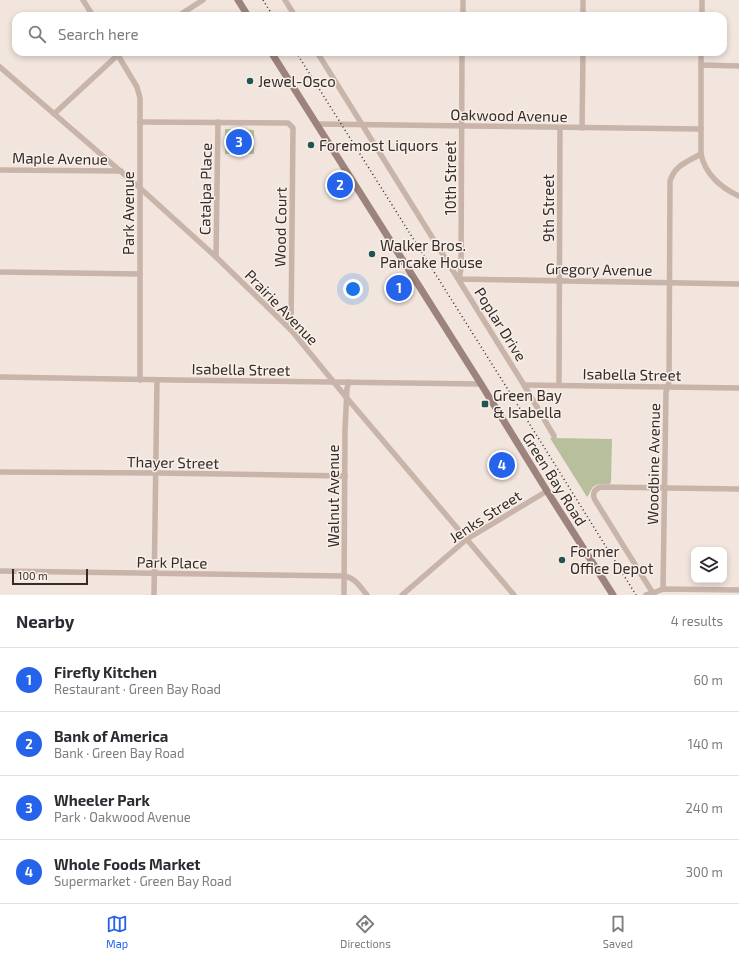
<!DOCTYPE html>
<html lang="en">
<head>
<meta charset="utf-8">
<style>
	body { margin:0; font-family:"Exo 2",sans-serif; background:#f2f2f3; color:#2b2b33 }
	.controls { position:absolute; right:12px; bottom:12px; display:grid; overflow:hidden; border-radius:8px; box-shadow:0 2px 6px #0003 }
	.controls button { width:36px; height:36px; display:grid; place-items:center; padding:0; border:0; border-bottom:1px solid #e1e1e2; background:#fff; color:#2b2b33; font:20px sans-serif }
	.scale { position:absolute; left:12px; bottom:10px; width:76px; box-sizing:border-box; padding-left:4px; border:2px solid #362b29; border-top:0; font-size:11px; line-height:14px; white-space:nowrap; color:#362b29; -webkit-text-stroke:3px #f9f0e9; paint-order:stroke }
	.you { position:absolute; left:353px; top:289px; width:14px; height:14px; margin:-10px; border:3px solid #fff; border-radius:50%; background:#1a73e8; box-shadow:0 0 0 6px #1a73e833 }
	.badge { display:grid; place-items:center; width:26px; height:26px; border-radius:50%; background:#2563eb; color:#fff; font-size:13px; font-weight:700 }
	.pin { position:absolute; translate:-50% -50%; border:2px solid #fff; box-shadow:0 1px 4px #0006 }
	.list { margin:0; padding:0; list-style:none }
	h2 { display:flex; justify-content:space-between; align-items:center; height:52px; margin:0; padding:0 16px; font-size:17px }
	h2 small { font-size:13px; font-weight:400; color:#7c7c81 }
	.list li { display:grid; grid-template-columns:26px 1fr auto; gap:12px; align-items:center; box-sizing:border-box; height:64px; padding:0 16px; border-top:1px solid #e1e1e2 }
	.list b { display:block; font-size:15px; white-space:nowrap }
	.list p { margin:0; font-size:13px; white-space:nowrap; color:#7c7c81 }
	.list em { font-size:13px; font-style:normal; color:#7c7c81 }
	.icon { flex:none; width:22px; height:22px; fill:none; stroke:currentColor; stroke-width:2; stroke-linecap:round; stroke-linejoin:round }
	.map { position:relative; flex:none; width:739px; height:595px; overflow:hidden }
	.search { position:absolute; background:#fff; box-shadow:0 2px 6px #0003; left:12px; right:12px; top:12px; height:44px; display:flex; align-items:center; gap:10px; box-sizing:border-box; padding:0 14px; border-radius:12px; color:#7c7c81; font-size:15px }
	.sheet { height:308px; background:#fff }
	nav { display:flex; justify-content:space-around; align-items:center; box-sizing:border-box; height:56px; border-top:1px solid #e1e1e2; background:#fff; font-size:11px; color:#7c7c81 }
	nav a { display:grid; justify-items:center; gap:2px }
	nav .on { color:#2563eb }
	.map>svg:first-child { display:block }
	.green { fill:#b7bf9d }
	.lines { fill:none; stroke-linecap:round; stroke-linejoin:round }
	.street { stroke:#c8b4a9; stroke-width:5.5 }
	.secondary { stroke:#9c837b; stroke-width:7 }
	.rail { stroke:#362b29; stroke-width:1.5; stroke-dasharray:1 3; stroke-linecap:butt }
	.poi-dot { fill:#205553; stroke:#f9f0e9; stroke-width:1.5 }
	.labels { text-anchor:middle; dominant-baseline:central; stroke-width:3; stroke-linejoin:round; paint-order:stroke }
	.poi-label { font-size:15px; fill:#362b29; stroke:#f9f0e9; text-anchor:start }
	.street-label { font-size:15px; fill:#362b29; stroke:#f9f0e9 }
</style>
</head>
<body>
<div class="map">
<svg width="739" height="595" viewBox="0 0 739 595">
	<rect width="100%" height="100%" fill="#f1e5dd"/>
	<!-- green -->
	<g class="green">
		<path d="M225,129L254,130V154H225Z"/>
		<path d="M550,438L612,439L611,482L610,484C604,484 597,483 593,487C590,490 590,494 587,497Z"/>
	</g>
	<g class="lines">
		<!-- street -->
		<g class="street">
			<path d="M83,0L93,16"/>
			<path d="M285,0L295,16"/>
			<path d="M463,0V16"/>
			<path d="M583,0V16"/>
			<path d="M178,16L203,0"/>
			<path d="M702,16V0"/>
			<path d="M116,52L137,87L140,98V380"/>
			<path d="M317,52L524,385L554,436"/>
			<path d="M462,52L461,269L459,279L739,284"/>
			<path d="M701,52V154C705,174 721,188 739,196"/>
			<path d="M701,65L739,66"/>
			<path d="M0,67L140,188L216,257L291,330L346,397L514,595"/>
			<path d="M54,114L121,52"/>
			<path d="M140,122L284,123H288L293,128L291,330"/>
			<path d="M317,124L701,129"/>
			<path d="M582,128L583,52"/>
			<path d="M0,170L121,171"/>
			<path d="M216,257L218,122"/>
			<path d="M0,272L140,274"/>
			<path d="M0,377L175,380L481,384"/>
			<path d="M524,385L739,388"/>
			<path d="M559,385L560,128"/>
			<path d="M0,472L156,473L345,476"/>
			<path d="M0,571L344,576C356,578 360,587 367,595"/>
			<path d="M663,589L666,392L669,382L670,181C675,165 687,162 701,154"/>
			<path d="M154,595L157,380"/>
			<path d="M344,595L345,430L347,388L349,382"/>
			<path d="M402,595L467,539L547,491"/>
			<path d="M646,595L653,593L663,589L739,590"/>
			<path d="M654,595L595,500C592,494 594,489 601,487L739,489"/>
		</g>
		<!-- secondary -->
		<g class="secondary">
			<path d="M238,0L248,16"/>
			<path d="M271,52L481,384L547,491L613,595"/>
		</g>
		<!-- rail -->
		<g class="rail">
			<path d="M263,0L273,16"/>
			<path d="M296,52L549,455L636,595"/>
		</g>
	</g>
	<!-- markers -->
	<g class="poi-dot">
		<circle cx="250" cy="81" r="4"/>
		<circle cx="311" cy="145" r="4"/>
		<circle cx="372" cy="254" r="4"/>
		<rect x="481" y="400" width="8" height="8" rx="2"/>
		<circle cx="562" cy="560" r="4"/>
	</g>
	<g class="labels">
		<!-- poi labels -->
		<g class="poi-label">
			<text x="258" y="81">Jewel-Osco</text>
			<text x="319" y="145">Foremost Liquors</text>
			<text x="380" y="245">Walker Bros.<tspan x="380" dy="17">Pancake House</tspan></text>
			<text x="493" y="395">Green Bay<tspan x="493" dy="17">&amp; Isabella</tspan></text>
			<text x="570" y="551">Former<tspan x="570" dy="17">Office Depot</tspan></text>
		</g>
		<!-- street labels -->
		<g class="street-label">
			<text transform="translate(509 115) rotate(1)">Oakwood Avenue</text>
			<text transform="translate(60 158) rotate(1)">Maple Avenue</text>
			<text transform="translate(450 178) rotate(-90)">10th Street</text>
			<text transform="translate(205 189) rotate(-89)">Catalpa Place</text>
			<text transform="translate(548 208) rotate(-90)">9th Street</text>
			<text transform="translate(128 213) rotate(-90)">Park Avenue</text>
			<text transform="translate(280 227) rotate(-89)">Wood Court</text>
			<text transform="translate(599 269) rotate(1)">Gregory Avenue</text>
			<text transform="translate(282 307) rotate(46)">Prairie Avenue</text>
			<text transform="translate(501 324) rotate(58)">Poplar Drive</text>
			<text transform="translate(241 369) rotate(1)">Isabella Street</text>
			<text transform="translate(632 374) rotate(1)">Isabella Street</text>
			<text transform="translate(173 462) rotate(1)">Thayer Street</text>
			<text transform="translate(653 464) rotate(-89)">Woodbine Avenue</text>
			<text transform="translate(555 479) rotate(58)">Green Bay Road</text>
			<text transform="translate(333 496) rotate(-90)">Walnut Avenue</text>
			<text transform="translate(485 516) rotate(-33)">Jenks Street</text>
			<text transform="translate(172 562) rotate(1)">Park Place</text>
		</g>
	</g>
</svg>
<div class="controls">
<button><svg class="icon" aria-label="layers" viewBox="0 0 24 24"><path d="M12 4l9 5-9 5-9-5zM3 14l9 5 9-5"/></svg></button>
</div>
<div class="scale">100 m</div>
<div class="you"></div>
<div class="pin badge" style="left:399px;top:288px">1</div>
<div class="pin badge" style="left:340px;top:185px">2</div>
<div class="pin badge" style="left:239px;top:142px">3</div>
<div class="pin badge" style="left:502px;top:465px">4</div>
<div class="search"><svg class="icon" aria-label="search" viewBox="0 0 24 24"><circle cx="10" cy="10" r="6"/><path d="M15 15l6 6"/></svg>Search here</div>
</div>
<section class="sheet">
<h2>Nearby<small>4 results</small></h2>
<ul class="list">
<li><span class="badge">1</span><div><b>Firefly Kitchen</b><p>Restaurant · Green Bay Road</p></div><em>60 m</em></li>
<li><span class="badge">2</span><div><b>Bank of America</b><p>Bank · Green Bay Road</p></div><em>140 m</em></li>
<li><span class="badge">3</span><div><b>Wheeler Park</b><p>Park · Oakwood Avenue</p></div><em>240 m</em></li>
<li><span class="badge">4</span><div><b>Whole Foods Market</b><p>Supermarket · Green Bay Road</p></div><em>300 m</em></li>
</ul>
</section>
<nav>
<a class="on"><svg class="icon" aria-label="map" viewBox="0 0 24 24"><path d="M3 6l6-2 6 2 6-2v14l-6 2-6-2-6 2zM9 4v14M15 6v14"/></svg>Map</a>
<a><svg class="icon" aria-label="directions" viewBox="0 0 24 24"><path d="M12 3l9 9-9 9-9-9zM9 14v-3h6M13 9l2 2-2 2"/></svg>Directions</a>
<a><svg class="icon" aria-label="saved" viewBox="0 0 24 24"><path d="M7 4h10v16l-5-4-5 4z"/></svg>Saved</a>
</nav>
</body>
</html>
